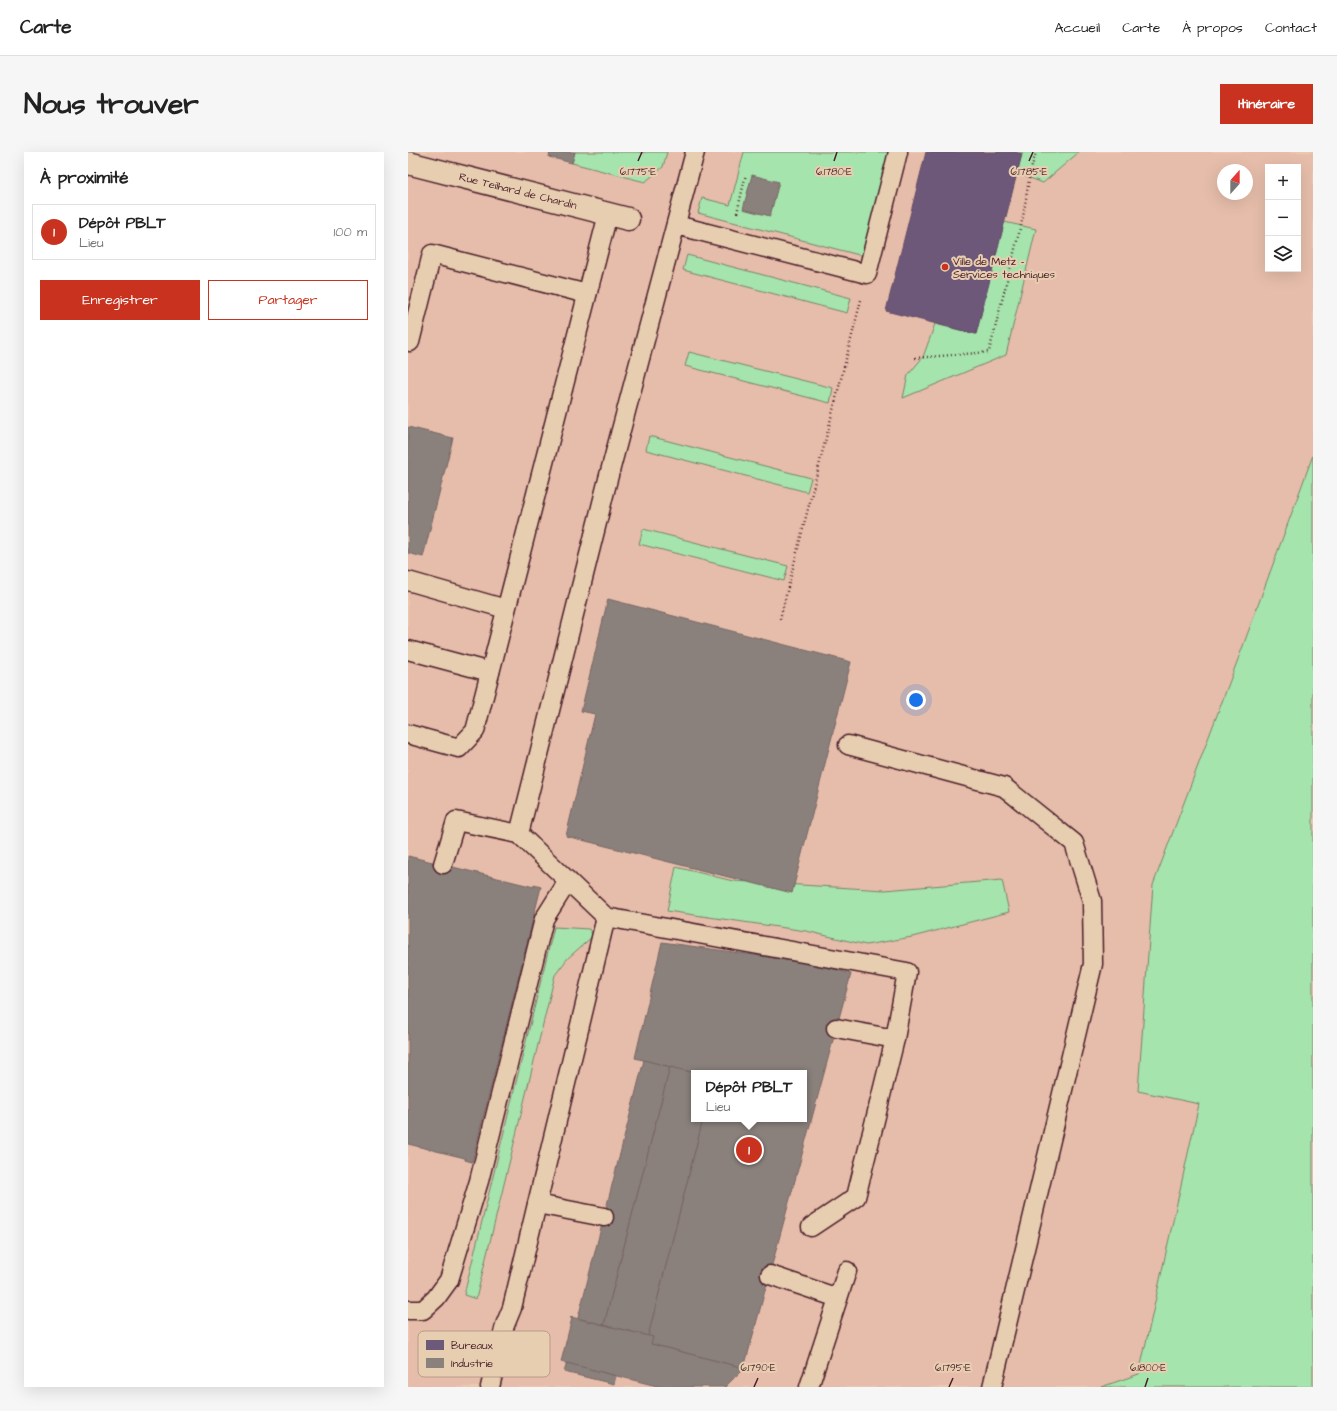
<!DOCTYPE html>
<html lang="fr">
<head>
<meta charset="utf-8">
<style>
	body { margin:0; font-family:"Architects Daughter",sans-serif; background:#f6f6f6; color:#222 }
	.controls { position:absolute; right:12px; top:12px; display:grid; overflow:hidden; border-radius:0px; box-shadow:0 4px 16px #0002 }
	.controls button { width:36px; height:36px; display:grid; place-items:center; padding:0; border:0; border-bottom:1px solid #e0e0e0; background:#fff; color:#222; font:20px sans-serif }
	.compass { position:absolute; left:809px; top:12px; width:36px; height:36px; border-radius:50%; background:#fff; box-shadow:0 4px 16px #0002; rotate:21deg }
	.you { position:absolute; left:508px; top:548px; width:14px; height:14px; margin:-10px; border:3px solid #fff; border-radius:50%; background:#1a73e8; box-shadow:0 0 0 6px #1a73e833 }
	.badge { display:grid; place-items:center; width:26px; height:26px; border-radius:50%; background:#c8321e; color:#fff; font-size:13px; font-weight:700 }
	.pin { position:absolute; translate:-50% -50%; border:2px solid #fff; box-shadow:0 1px 4px #0006 }
	.popup { position:absolute; left:283px; top:918px; width:116px; height:52px; box-sizing:border-box; display:grid; place-content:center; border-radius:0px; background:#fff; filter:drop-shadow(0 1px 3px #0005); font-size:13px; white-space:nowrap; color:#767676 }
	.popup b { font-size:15px; color:#222 }
	.popup::after { content:''; position:absolute; left:50%; top:100%; margin-left:-8px; border:8px solid transparent; border-top-color:#fff }
	.list { margin:0; padding:0; list-style:none }
	h2 { display:flex; justify-content:space-between; align-items:center; height:52px; margin:0; padding:0 16px; font-size:17px }
	h2 small { font-size:13px; font-weight:400; color:#767676 }
	.list li { display:grid; grid-template-columns:26px 1fr auto; gap:12px; align-items:center; box-sizing:border-box; height:56px; margin:0 8px 8px; padding:0 8px; border:1px solid #e0e0e0; border-radius:0px }
	.list b { display:block; font-size:15px; white-space:nowrap }
	.list p { margin:0; font-size:13px; white-space:nowrap; color:#767676 }
	.list em { font-size:13px; font-style:normal; color:#767676 }
	.actions { display:flex; gap:8px; padding:12px 16px }
	.actions a { flex:1; padding:9px 0; border:1px solid #c8321e; border-radius:0px; text-align:center; font-size:14px; color:#c8321e }
	.actions .main { background:#c8321e; color:#fff }
	.icon { flex:none; width:22px; height:22px; fill:none; stroke:currentColor; stroke-width:2; stroke-linecap:round; stroke-linejoin:round }
	.map { position:relative; flex:none; width:905px; height:1235px; overflow:hidden; border-radius:0px }
	header { display:flex; align-items:center; gap:24px; box-sizing:border-box; height:56px; padding:0 20px; background:#fff; border-bottom:1px solid #e0e0e0 }
	header strong { font-size:19px }
	nav { display:flex; gap:22px; margin-inline-start:auto; font-size:14px }
	.intro { display:flex; align-items:center; justify-content:space-between; box-sizing:border-box; height:96px; padding:0 24px }
	h1 { margin:0; font-size:28px }
	.button { padding:10px 18px; border-radius:0px; background:#c8321e; color:#fff; font-size:14px; font-weight:700 }
	main { display:flex; gap:24px; padding:0 24px }
	aside { flex:1; background:#fff; border-radius:0px; box-shadow:0 4px 16px #0002 }
	.map>svg:first-child { display:block }
	.built { fill:#e6bdaa; fill-rule:evenodd }
	.green { fill:#a5e4ac; stroke:#78826c }
	.offices { fill:#6d597a; stroke:#624862 }
	.industry { fill:#8a817c; stroke:#776464 }
	.lines { fill:none; stroke-linecap:round; stroke-linejoin:round }
	.lane-casing { stroke:#4a1f2b; stroke-width:21 }
	.street-casing { stroke:#4a1f2b; stroke-width:25 }
	.path { stroke:#4a1f2b; stroke-width:2.5; stroke-dasharray:1 3; stroke-linecap:butt }
	.lane { stroke:#e8ceb0; stroke-width:18 }
	.street { stroke:#e8ceb0; stroke-width:22 }
	.ticks { fill:none; stroke:#4a1f2b; stroke-width:1.5 }
	.poi-dot { fill:#c8321e; stroke:#e8ceb0; stroke-width:1.5 }
	.labels { text-anchor:middle; dominant-baseline:central; stroke-width:4; stroke-linejoin:round; paint-order:stroke }
	.street-label { font-size:11px; fill:#4a1f2b; stroke:#e8ceb0 }
	.poi-label { font-size:11px; fill:#4a1f2b; stroke:#e8ceb0; text-anchor:start }
	.key { fill:#e8ceb0; stroke:#b99a88; stroke-width:1 }
	.key-label { font-size:11px; fill:#4a1f2b }
	.ticks-label { font-size:10px; text-anchor:middle; fill:#4a1f2b; stroke:#e8ceb0; stroke-width:4; stroke-linejoin:round; paint-order:stroke }
</style>
</head>
<body>
<header>
<strong>Carte</strong>
<nav><a>Accueil</a><a>Carte</a><a>À propos</a><a>Contact</a></nav>
</header>
<div class="intro"><h1>Nous trouver</h1><a class="button">Itinéraire</a></div>
<main>
<aside>
<h2>À proximité<small></small></h2>
<ul class="list">
<li><span class="badge">1</span><div><b>Dépôt PBLT</b><p>Lieu</p></div><em>100 m</em></li>
</ul>
<div class="actions"><a class="main">Enregistrer</a><a>Partager</a></div>
</aside>
<div class="map">
<svg width="905" height="1235" viewBox="0 0 905 1235">
	<rect width="100%" height="100%" fill="#ebcab0"/>
	<filter id="ink" filterUnits="userSpaceOnUse"><feTurbulence type="fractalNoise" baseFrequency=".025" numOctaves="2"/><feDisplacementMap in="SourceGraphic" scale="8" xChannelSelector="R" yChannelSelector="G"/><feConvolveMatrix kernelMatrix="1 2 1 2 8 2 1 2 1" color-interpolation-filters="sRGB"/></filter>
	<g filter="url(#ink)">
		<!-- built -->
		<path class="built" d="M0,0H905V348L827,613L770,1135L742,1235H0ZM860,15H890V117H860ZM815,18H839V42H815ZM286,921H396V967H286Z"/>
		<!-- green -->
		<g class="green">
			<path d="M167,0H230L236,1V0H259L255,15L237,30L164,11Z"/>
			<path d="M336,0H481L455,104L290,61L294,46L322,53Z"/>
			<path d="M605,0H671L635,31L609,21L614,2Z"/>
			<path d="M596,70L628,77L598,203L495,246L500,223L515,205L527,172L568,182Z"/>
			<path d="M279,103L443,146L439,161L275,118Z"/>
			<path d="M281,200L425,236L422,251L277,214Z"/>
			<path d="M241,284L403,326L399,340L238,298Z"/>
			<path d="M905,303V1235H693L731,1222L791,952L730,939L745,733L835,494Z"/>
			<path d="M235,377L380,414L376,429L231,392Z"/>
			<path d="M268,715L325,729L477,738L594,728L601,760L504,785L458,793L398,779L259,759Z"/>
			<path d="M146,775L181,777L185,784L160,806L147,823L68,1147L56,1143Z"/>
		</g>
		<!-- offices -->
		<path class="offices" d="M518,0H605L614,2L568,182L478,159Z"/>
		<!-- industry -->
		<g class="industry">
			<path d="M142,0H167L164,11L141,5Z"/>
			<path d="M344,23L371,30L362,64L335,57Z"/>
			<path d="M0,275L45,286L15,405L0,401Z"/>
			<path d="M200,447L443,510L384,741L158,684L187,562L173,559Z"/>
			<path d="M0,704L126,735V733L133,735L64,1010L57,1008V1006L0,992Z"/>
			<path d="M254,790L409,812L443,822L336,1216L243,1192L245,1185L240,1184L295,967H396V921H287L227,906Z"/>
			<path d="M236,908L262,915L196,1173L170,1166Z"/>
			<path d="M262,915L287,921H286V967H295L240,1184L196,1173Z"/>
			<path d="M163,1165L245,1185L243,1192L336,1216L317,1235H253L153,1210L164,1166H162Z"/>
			<path d="M159,1211L208,1224L206,1232L156,1220Z"/>
		</g>
		<g class="lines">
			<!-- lane casing -->
			<g class="lane-casing">
				<g id="lane">
					<path d="M268,73L459,122L490,0"/>
					<path d="M2,190L24,102L179,142"/>
					<path d="M0,429L98,457"/>
					<path d="M0,498L82,520"/>
					<path d="M0,582L51,596L67,579L200,62"/>
					<path d="M440,593L596,635L666,691L684,749L685,812L584,1235"/>
					<path d="M111,682L200,327L287,0"/>
					<path d="M35,712L48,669L111,682L198,765L499,820L487,887L448,1045L403,1075"/>
					<path d="M428,876L487,887"/>
					<path d="M129,1052L196,1065"/>
					<path d="M362,1123L430,1146"/>
					<path d="M0,1158H15L28,1146L41,1128L71,1029L136,767L160,729"/>
					<path d="M82,1235L97,1173L104,1156L198,765"/>
					<path d="M401,1235L439,1119"/>
				</g>
			</g>
			<!-- street casing -->
			<g class="street-casing">
				<path id="street" d="M0,11L220,67"/>
			</g>
			<!-- path -->
			<g class="path">
				<path d="M329,61L338,22"/>
				<path d="M507,206L581,200L615,65L622,21L628,0"/>
				<path d="M372,467L453,148"/>
			</g>
			<!-- lane -->
			<use href="#lane" class="lane"/>
			<!-- street -->
			<use href="#street" class="street"/>
		</g>
	</g>
	<!-- ticks -->
	<path class="ticks" d="M230,9L234,0M426,9L429,0M621,9L625,0M346,1235L350,1226M541,1235L545,1226M737,1235L740,1226"/>
	<!-- markers -->
	<circle class="poi-dot" cx="537" cy="115" r="4"/>
	<g class="labels">
		<!-- street labels -->
		<g class="street-label">
			<text transform="translate(110 39) rotate(14)">Rue Teilhard de Chardin</text>
		</g>
		<!-- poi labels -->
		<g class="poi-label">
			<text x="545" y="109">Ville de Metz -<tspan x="545" dy="13">Services techniques</tspan></text>
		</g>
	</g>
	<!-- legend -->
	<rect x="10" y="1179" width="132" height="46" rx="6" class="key"/>
	<rect x="18" y="1188" width="18" height="10" fill="#6d597a"/>
	<rect x="18" y="1206" width="18" height="10" fill="#8a817c"/>
	<g class="key-label">
		<text x="43" y="1197">Bureaux</text>
		<text x="43" y="1215">Industrie</text>
	</g>
	<g class="ticks-label">
		<text x="230" y="23">6.1775°E</text>
		<text x="426" y="23">6.1780°E</text>
		<text x="621" y="23">6.1785°E</text>
		<text x="350" y="1219">6.1790°E</text>
		<text x="545" y="1219">6.1795°E</text>
		<text x="740" y="1219">6.1800°E</text>
	</g>
</svg>
<div class="controls">
<button>+</button>
<button>−</button>
<button><svg class="icon" aria-label="layers" viewBox="0 0 24 24"><path d="M12 4l9 5-9 5-9-5zM3 14l9 5 9-5"/></svg></button>
</div>
<svg class="compass" viewBox="-18 -18 36 36"><path d="M0-13l5 13h-10z" fill="#e53935"/><path d="M0 13l5-13h-10z" fill="#767676"/></svg>
<div class="you"></div>
<div class="pin badge" style="left:341px;top:998px">1</div>
<div class="popup"><b>Dépôt PBLT</b>Lieu</div>
</div>
</main>
</body>
</html>
